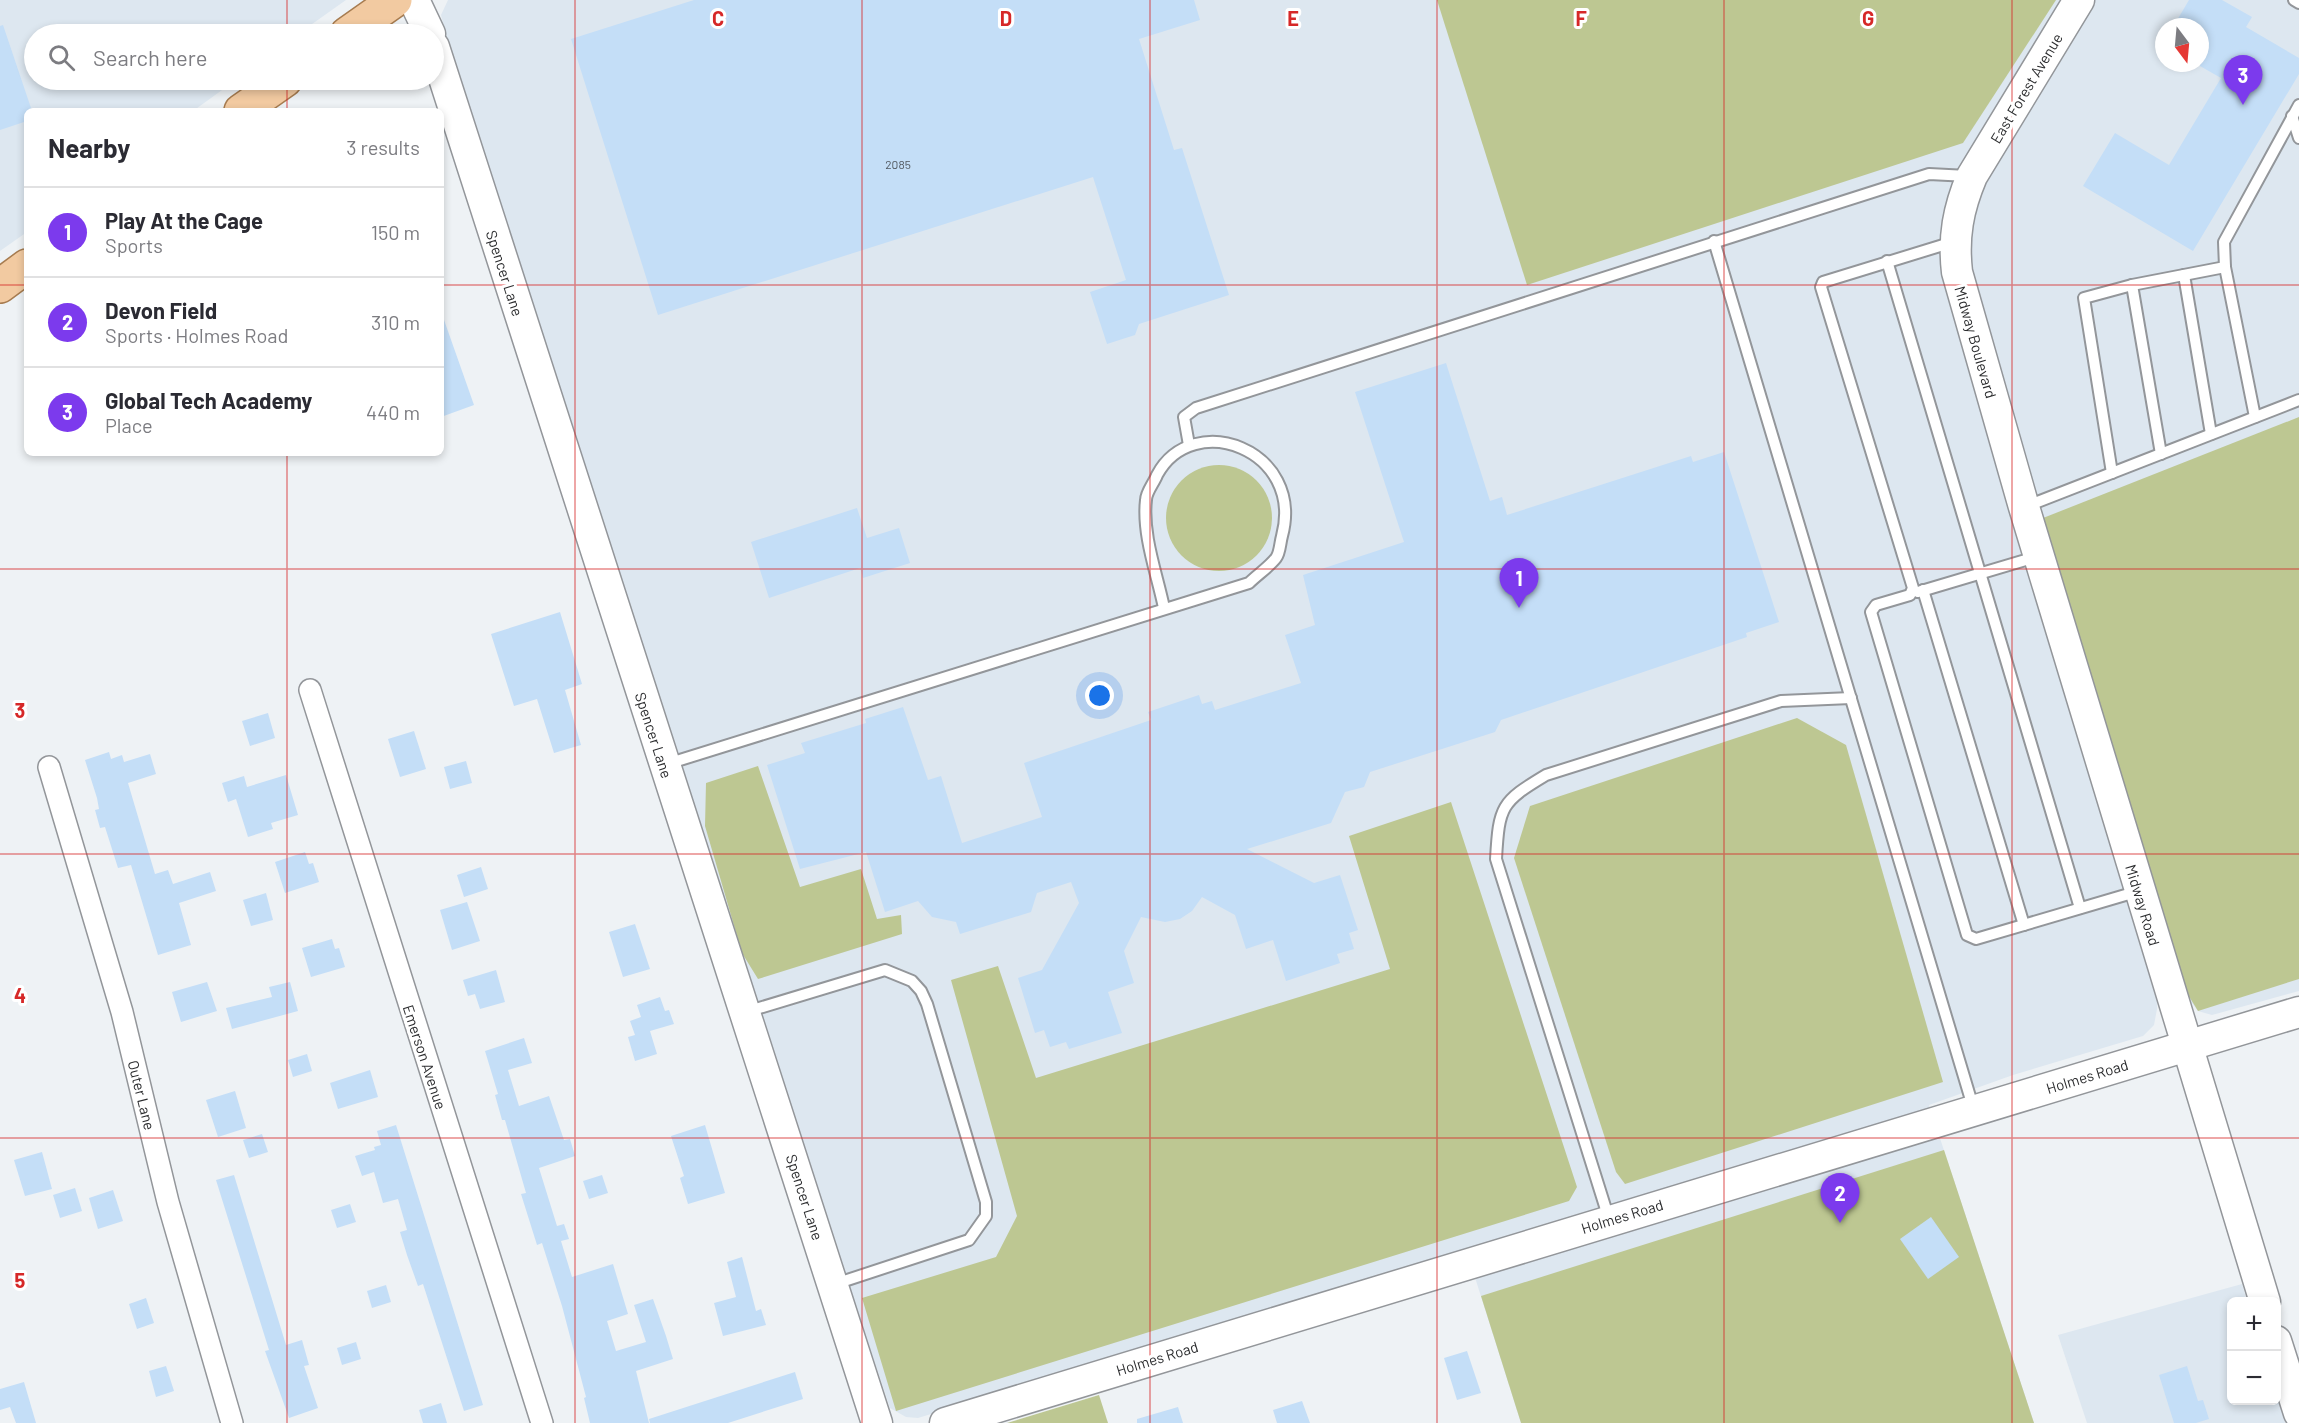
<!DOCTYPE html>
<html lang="en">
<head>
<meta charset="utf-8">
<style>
	body { margin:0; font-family:Barlow,sans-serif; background:#f2f2f3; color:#2b2b33 }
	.controls { position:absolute; right:18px; bottom:18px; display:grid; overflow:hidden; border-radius:9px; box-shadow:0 3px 9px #0003 }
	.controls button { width:54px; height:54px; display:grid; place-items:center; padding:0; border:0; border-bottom:2px solid #e1e1e2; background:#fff; color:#2b2b33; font:30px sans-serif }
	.compass { position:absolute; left:2155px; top:18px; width:54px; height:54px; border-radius:50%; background:#fff; box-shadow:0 3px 9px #0003; rotate:164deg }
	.you { position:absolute; left:1100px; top:696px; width:21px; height:21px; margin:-15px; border:4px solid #fff; border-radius:50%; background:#1a73e8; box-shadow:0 0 0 9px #1a73e833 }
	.badge { display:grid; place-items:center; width:39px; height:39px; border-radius:50%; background:#7c3aed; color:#fff; font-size:20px; font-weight:700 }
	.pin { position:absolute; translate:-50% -50px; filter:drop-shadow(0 2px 3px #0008) }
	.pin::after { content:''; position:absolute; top:32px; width:21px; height:18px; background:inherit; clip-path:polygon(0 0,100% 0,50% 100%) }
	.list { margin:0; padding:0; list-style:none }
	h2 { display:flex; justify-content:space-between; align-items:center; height:78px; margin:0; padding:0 24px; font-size:26px }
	h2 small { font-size:20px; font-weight:400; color:#7c7c81 }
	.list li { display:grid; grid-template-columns:39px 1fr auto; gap:18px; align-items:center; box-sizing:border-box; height:90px; padding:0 24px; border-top:2px solid #e1e1e2 }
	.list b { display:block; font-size:22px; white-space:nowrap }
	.list p { margin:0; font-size:20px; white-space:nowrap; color:#7c7c81 }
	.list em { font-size:20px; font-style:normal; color:#7c7c81 }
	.icon { flex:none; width:33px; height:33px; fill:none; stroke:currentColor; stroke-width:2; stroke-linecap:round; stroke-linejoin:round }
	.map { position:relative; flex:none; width:2299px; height:1423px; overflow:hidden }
	.search { position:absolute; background:#fff; box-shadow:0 3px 9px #0003; left:24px; top:24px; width:420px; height:66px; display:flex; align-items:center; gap:15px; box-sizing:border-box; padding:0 21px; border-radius:33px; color:#7c7c81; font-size:22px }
	.panel { position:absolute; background:#fff; box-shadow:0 3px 9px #0003; left:24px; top:108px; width:420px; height:348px; border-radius:9px }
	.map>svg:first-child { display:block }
	.built { fill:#dde7f0; fill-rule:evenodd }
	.green { fill:#bdc792 }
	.building { fill:#c4def7 }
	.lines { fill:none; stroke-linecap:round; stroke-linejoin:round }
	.lane-casing { stroke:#93969a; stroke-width:14 }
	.street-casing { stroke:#93969a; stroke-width:24 }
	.secondary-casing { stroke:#93969a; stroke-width:33 }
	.primary-casing { stroke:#a77c50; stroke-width:36 }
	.lane { stroke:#fff; stroke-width:10 }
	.street { stroke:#fff; stroke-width:21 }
	.secondary { stroke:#fff; stroke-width:30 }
	.primary { stroke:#f2caa1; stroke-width:33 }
	.grid { fill:none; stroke:#d62828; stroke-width:1.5; stroke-opacity:0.55 }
	.labels { text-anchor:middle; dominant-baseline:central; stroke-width:6; stroke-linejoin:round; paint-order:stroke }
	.number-label { font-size:12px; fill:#525961 }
	.street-label { font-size:15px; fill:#2c2d2f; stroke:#fff }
	.grid-label { font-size:20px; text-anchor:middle; font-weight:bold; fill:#d62828; stroke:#fff; stroke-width:6; stroke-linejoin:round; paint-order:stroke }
</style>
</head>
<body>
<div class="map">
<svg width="2299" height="1423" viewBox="0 0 2299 1423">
	<rect width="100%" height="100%" fill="#eef2f5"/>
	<!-- built -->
	<g class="built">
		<path d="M0,0H346L298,34H34V80H236L193,111H27V232L0,251Z"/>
		<path d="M448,0H2063L1965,165L1947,289L2157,991V1009L2154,1025L2143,1036L2013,1075L1929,1105L2034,1423H1521L1466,1249L918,1418L906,1417L890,1408L778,1071L720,913L445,31L441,15Z"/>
		<path d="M2092,0H2299V991L2212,1015L2198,1011L2191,1002L2174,972L1966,254L1975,194ZM2164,27H2200V63H2164Z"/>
		<path d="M2242,1284L2247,1301L2232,1302V1400H2276L2277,1395L2285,1423H2087L2058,1335Z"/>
	</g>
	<!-- green -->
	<g class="green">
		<path d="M1437,0H2056L1963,143L1527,285Z"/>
		<path d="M2299,417V979L2198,1011L2174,972L2038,520Z"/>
		<circle cx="1219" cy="518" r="53"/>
		<path d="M1797,718L1846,745L1943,1082L1625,1184L1616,1172L1514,858L1530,806Z"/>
		<path d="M758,766L800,887L861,869L877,919L901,915L902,934L758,979L742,953L705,826L706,783Z"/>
		<path d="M1451,802L1577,1187L1569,1201L896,1411L862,1298L996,1257L1017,1216L951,980L998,966L1036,1078L1390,969L1349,836Z"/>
		<path d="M1944,1150L2034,1423H1521L1481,1296Z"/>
		<path d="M1099,1395L1108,1423H1007Z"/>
	</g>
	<!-- building -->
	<g class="building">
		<path d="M694,0H1194L1200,20L1139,39L1174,150L1182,148L1229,295L1139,324L1135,335L1107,344L1090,292L1126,280L1093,177L658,315L571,39Z"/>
		<path d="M2189,0H2222L2252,17L2246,27L2299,58V74L2193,251L2083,186L2115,133L2169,165L2221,78L2200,66V27H2173Z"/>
		<path d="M3,25L32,111H27V121L0,130V26Z"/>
		<path d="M441,317H443L474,405L441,417Z"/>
		<path d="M1446,363L1490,501L1502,497L1507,515L1691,456L1693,462L1724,452L1779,622L1746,633L1747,637L1501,720L1495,732L1370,772L1364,787L1345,792L1331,823L1247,849L1314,883L1340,875L1358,930L1349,933L1354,949L1337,954L1340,963L1286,981L1273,940L1246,949L1235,915L1202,897L1192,911L1180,919L1165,922L1141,917L1124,951L1134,983L1108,992L1122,1033L1069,1049L1066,1042L1050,1047L1044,1030L1035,1033L1018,978L1042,970L1079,903L1071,882L1037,893L1031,912L960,934L956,922L932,917L918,901L885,912L866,852L800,869L767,765L805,753L801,743L866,723L865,719L903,707L928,780L941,776L962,843L1042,817L1024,763L1151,720L1148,712L1199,695L1202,704L1212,701L1215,710L1301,683L1285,635L1315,625L1303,575L1404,542L1355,392Z"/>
		<path d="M857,508L867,538L899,528L910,563L863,578L860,568L769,598L751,542Z"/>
		<path d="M560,612L582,684L565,690L581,745L554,753L537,699L514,706L491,634Z"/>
		<path d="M268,713L275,738L250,746L242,721Z"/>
		<path d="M414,731L426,769L400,777L388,739Z"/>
		<path d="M109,752L111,759L122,755L124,762L150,754L156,774L128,783L155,874L168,870L173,884L210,872L216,891L179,903L191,945L158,955L131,865L118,868L105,827L100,828L95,810L99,809L97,798L85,760Z"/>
		<path d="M466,761L472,783L450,789L444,767Z"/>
		<path d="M286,775L298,815L271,823L273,829L248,837L236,799L228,802L222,783L244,776L247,787Z"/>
		<path d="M305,852L309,864L313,863L319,882L285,893L275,862Z"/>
		<path d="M481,867L488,889L464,897L457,875Z"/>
		<path d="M266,893L273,920L251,926L243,900Z"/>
		<path d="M467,902L480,941L452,950L440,910Z"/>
		<path d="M635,924L650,969L623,977L609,932Z"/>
		<path d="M332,939L335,949L339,948L345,967L311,977L302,948Z"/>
		<path d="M496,970L505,1002L480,1009L475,994L468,996L463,980Z"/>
		<path d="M207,982L217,1011L181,1022L172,992Z"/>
		<path d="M290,982L298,1011L232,1029L226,1008L272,997L269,987Z"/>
		<path d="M660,997L665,1011L669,1010L674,1024L650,1031L657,1054L635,1061L628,1037L635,1035L630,1021L641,1017L637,1005Z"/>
		<path d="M524,1038L532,1063L508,1070L519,1106L549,1096L564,1140L570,1139L575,1156L539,1168L557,1226L564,1224L569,1239L561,1241L572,1277L613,1264L628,1314L607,1321L616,1351L646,1342L634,1305L653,1299L666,1336L673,1359L636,1371L649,1423H590L584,1398L586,1397L562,1306L542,1243L537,1245L521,1194L526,1193L505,1120H502L495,1095L498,1094L485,1051Z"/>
		<path d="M307,1054L312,1071L293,1077L288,1060Z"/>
		<path d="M370,1070L378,1097L338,1109L330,1083Z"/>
		<path d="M235,1091L246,1128L218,1137L206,1100Z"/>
		<path d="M396,1125L483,1405L464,1411L423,1284L418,1286L407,1255L400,1232L407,1230L398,1199L383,1203L374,1172L362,1176L355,1156L375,1150L374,1147L381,1145L377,1131Z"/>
		<path d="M705,1125L725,1193L688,1204L680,1178L684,1176L671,1136Z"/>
		<path d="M262,1134L268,1152L249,1158L243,1140Z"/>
		<path d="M42,1152L52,1189L25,1196L14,1160Z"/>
		<path d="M234,1175L286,1345L302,1340L309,1365L304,1366L318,1408L289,1418L265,1351L269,1350L216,1180Z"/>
		<path d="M602,1175L608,1193L589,1199L583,1181Z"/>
		<path d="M75,1188L82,1211L60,1218L53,1195Z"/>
		<path d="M113,1190L123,1221L98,1229L89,1198Z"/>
		<path d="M350,1204L356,1222L337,1228L331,1210Z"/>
		<path d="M1931,1217L1959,1257L1928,1279L1900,1239Z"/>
		<path d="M742,1257L756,1311L761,1309L766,1325L723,1336L714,1303L736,1297L727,1262Z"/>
		<path d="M386,1285L391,1302L372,1308L367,1291Z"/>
		<path d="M146,1298L154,1323L137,1329L129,1304Z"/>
		<path d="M356,1342L361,1359L342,1365L337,1348Z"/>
		<path d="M1467,1351L1481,1393L1457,1400L1444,1358Z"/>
		<path d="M166,1366L174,1391L156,1397L149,1371Z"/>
		<path d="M2187,1366L2198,1401L2203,1400L2209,1419L2196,1423H2174L2159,1375Z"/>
		<path d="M795,1372L803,1399L728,1423H650L649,1419Z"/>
		<path d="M24,1382L36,1423H16L10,1407L0,1410V1389Z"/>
		<path d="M1302,1401L1310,1423H1277L1273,1410Z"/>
		<path d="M441,1403L447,1423H423L419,1410Z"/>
		<path d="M1178,1407L1183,1423H1137V1419Z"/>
	</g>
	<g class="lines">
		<!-- lane casing -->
		<g class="lane-casing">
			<g id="lane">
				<path d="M2294,0L2299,3"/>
				<path d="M2292,116L2299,138"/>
				<path d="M1714,241L1974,1110"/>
				<path d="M1953,242L1823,282L1821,287L1913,588L1910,595L1876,605L1871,612L1967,935L1976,939L2139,891"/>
				<path d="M1887,261L2080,908"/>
				<path d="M2184,275L2211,434"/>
				<path d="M2132,285L2161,454"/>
				<path d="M2255,417L2225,267L2224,242L2299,105"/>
				<path d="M1189,445L1184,417L1196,408L1929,174L1968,176"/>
				<path d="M2112,473L2084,298L2132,285L2225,267"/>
				<path d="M2027,506L2299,400"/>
				<path d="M1923,590L2024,925"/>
				<path d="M1918,592L2039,556"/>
				<path d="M667,764L1249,583C1257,575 1269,567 1276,558C1280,553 1280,543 1282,536C1305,450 1193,408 1157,475C1154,483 1146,492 1146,500C1142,535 1157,574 1164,608"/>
				<path d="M746,1012L885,970L912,981L921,991L927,1004L986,1202V1216L969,1240L835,1284"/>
				<path d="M1609,1219L1496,859C1499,806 1501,802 1546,775L1781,701L1851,698"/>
			</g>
		</g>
		<!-- street casing -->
		<g class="street-casing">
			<g id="street">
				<path d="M310,690L542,1423"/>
				<path d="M49,767L122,1012L168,1202L232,1423"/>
			</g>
		</g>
		<!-- secondary casing -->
		<g class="secondary-casing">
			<g id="secondary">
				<path d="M414,0L430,34"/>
				<path d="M2079,0L1972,176C1958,209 1953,237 1957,272L2024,507L2265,1302"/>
				<path d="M434,47L877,1423"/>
				<path d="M2276,1341L2299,1413"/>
				<path d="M945,1423L2299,1012"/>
			</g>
		</g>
		<!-- primary casing -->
		<g class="primary-casing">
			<g id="primary">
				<path d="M347,34L395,0"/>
				<path d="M241,111L285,80"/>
				<path d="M0,286L27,266"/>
			</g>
		</g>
		<!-- lane -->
		<use href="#lane" class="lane"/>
		<!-- street -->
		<use href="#street" class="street"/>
		<!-- secondary -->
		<use href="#secondary" class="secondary"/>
		<!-- primary -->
		<use href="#primary" class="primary"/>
	</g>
	<!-- grid -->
	<path class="grid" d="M287,0V34M575,0V1423M862,0V1423M1150,0V1423M1437,0V1423M1724,0V1423M2012,0V1423M287,80V111M0,285H27M441,285H2299M287,453V1423M0,569H2299M0,854H2299M0,1138H2299"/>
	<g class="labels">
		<!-- number labels -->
		<g class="number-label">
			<text x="898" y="164">2085</text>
		</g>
		<!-- street labels -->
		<g class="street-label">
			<text transform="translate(2026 88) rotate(-59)">East Forest Avenue</text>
			<text transform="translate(505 273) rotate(72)">Spencer Lane</text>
			<text transform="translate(1976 342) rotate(74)">Midway Boulevard</text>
			<text transform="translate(654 735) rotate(72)">Spencer Lane</text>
			<text transform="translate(2143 905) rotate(73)">Midway Road</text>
			<text transform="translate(425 1057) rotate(72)">Emerson Avenue</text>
			<text transform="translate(2087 1076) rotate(-17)">Holmes Road</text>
			<text transform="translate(142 1095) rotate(76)">Outer Lane</text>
			<text transform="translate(805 1197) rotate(72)">Spencer Lane</text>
			<text transform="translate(1622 1216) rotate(-17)">Holmes Road</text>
			<text transform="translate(1157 1358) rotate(-17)">Holmes Road</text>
		</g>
	</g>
	<g class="grid-label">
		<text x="718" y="26">C</text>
		<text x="1006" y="26">D</text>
		<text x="1293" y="26">E</text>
		<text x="1581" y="26">F</text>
		<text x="1868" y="26">G</text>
		<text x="20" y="718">3</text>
		<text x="20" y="1003">4</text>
		<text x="20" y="1288">5</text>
	</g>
</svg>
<div class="controls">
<button>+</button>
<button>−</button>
</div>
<svg class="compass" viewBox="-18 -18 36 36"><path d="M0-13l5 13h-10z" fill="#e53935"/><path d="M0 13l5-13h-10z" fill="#7c7c81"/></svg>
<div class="you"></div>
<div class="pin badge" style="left:1519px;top:608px">1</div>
<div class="pin badge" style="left:1840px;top:1223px">2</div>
<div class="pin badge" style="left:2243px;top:105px">3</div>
<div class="search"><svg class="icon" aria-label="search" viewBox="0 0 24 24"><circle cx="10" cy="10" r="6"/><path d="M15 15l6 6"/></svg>Search here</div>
<section class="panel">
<h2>Nearby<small>3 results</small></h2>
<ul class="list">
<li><span class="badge">1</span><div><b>Play At the Cage</b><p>Sports</p></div><em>150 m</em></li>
<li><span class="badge">2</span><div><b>Devon Field</b><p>Sports · Holmes Road</p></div><em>310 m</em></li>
<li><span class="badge">3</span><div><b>Global Tech Academy</b><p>Place</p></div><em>440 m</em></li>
</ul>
</section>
</div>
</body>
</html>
